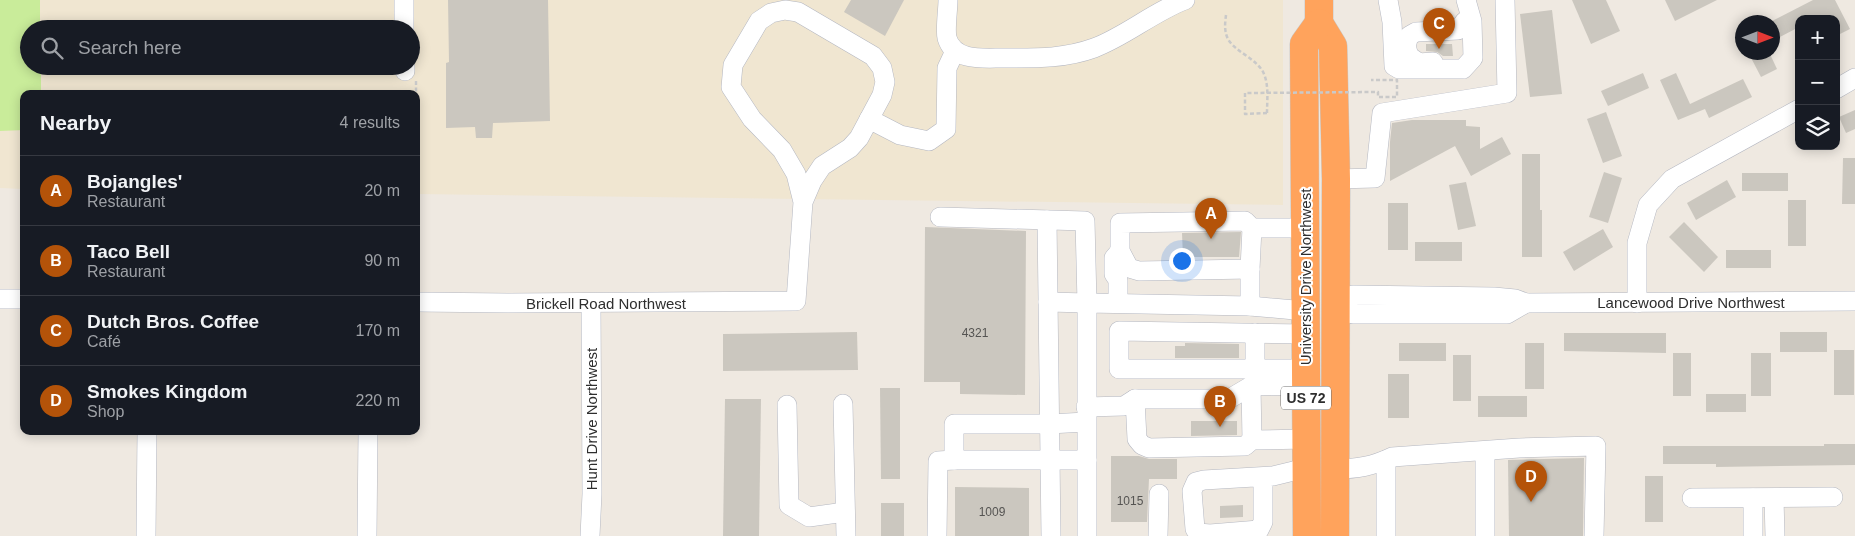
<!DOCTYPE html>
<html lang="en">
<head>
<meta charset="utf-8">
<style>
	body { margin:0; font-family:Arial,sans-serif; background:#242831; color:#f1f3f6 }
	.controls { position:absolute; right:15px; top:15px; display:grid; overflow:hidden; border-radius:10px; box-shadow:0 2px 12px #0003 }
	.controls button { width:45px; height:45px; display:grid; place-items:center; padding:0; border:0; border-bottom:1px solid #363941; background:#171b24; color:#f1f3f6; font:25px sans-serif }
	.compass { position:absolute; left:1735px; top:15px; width:45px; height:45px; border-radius:50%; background:#171b24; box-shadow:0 2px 12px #0003; rotate:90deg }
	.you { position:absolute; left:1181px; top:260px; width:18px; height:18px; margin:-12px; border:4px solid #fff; border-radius:50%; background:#1a73e8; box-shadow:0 0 0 8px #1a73e833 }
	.badge { display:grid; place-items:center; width:32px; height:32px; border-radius:50%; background:#b45309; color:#fff; font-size:16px; font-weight:700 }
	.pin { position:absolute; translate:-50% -41px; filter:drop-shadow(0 1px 2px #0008) }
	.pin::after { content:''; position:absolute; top:26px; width:18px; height:15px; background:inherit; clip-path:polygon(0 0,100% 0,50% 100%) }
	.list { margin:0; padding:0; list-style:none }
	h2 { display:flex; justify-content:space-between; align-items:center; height:65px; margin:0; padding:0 20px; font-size:21px }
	h2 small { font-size:16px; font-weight:400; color:#9ea1a6 }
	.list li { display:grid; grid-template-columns:32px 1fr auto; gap:15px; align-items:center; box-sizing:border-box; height:70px; padding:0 20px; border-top:1px solid #363941 }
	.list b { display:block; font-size:19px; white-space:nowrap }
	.list p { margin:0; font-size:16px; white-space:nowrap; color:#9ea1a6 }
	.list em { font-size:16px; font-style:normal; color:#9ea1a6 }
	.icon { flex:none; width:28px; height:28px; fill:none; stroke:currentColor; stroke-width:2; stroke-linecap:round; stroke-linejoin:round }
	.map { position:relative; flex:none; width:1855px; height:536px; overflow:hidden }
	.search { position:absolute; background:#171b24; box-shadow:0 2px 12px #0003; left:20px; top:20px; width:400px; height:55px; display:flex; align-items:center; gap:12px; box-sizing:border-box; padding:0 18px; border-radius:28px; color:#9ea1a6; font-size:19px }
	.panel { position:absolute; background:#171b24; box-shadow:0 2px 12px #0003; left:20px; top:90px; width:400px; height:345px; border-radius:10px }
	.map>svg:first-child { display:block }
	.education { fill:#f0e6d1; fill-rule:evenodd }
	.pitch { fill:#c9ec9a }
	.building { fill:#cbc7bf }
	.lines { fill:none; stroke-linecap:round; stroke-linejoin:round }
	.minor-casing { stroke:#b4b7c1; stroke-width:20 }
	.highway-casing { stroke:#c9c9c9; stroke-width:29 }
	.path { stroke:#c9c9c9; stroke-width:2.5; stroke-dasharray:4 2.5; stroke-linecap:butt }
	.minor { stroke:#fff; stroke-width:19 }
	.highway { stroke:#ffa35c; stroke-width:28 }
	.path-bridge { stroke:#c9c9c9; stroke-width:2.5; stroke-dasharray:4 2.5; stroke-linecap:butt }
	.labels { text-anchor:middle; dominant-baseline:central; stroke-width:4; stroke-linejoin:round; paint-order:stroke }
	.number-label { font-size:12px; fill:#555452 }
	.shield { fill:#fff; stroke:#6d6d6d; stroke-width:1 }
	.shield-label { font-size:14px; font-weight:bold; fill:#2e2e2e }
	.street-label { font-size:15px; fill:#2e2e2e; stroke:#fff }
</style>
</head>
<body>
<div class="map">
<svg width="1855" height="536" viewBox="0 0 1855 536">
	<rect width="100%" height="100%" fill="#efe9e1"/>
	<!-- education -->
	<path class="education" d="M0,0H1283V205L416,194V94H24V189L0,188ZM29,29H411V66H29Z"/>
	<!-- pitch -->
	<path class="pitch" d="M0,0H40V29H29V66H41V94H24V130L0,131Z"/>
	<!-- building -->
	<g class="building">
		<path d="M448,0H548L550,121L493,123L492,138H476L475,127L446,128V63L449,62Z"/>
		<path d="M851,0H904L885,36L844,12Z"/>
		<path d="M1572,0H1606L1620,31L1591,44Z"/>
		<path d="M1665,0H1717L1675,21Z"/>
		<path d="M1813,0H1835L1850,29L1836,36V19H1799V27L1772,41V21Z"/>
		<path d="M1552,10L1562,94L1530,97L1520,14Z"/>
		<path d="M1426,44H1452L1453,56H1443L1437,52L1426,51Z"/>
		<path d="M1748,52H1769L1777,69L1761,77Z"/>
		<path d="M1643,73L1649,88L1608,106L1601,91Z"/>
		<path d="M1676,73L1690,104L1743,79L1752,97L1709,118L1705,109L1678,120L1660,80Z"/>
		<path d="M1855,110V129L1846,133L1839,117Z"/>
		<path d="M1606,112L1622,156L1603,163L1587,119Z"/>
		<path d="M1412,120H1466V126L1480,127V149L1502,137L1511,154L1471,176L1455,146L1390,181V142L1392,123Z"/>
		<path d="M1522,154H1540V210H1542V257H1522Z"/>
		<path d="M1843,158H1855V204H1842Z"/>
		<path d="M1604,172L1622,178L1608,223L1589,217Z"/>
		<rect x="1742" y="173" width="46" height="18"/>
		<path d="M1727,180L1736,197L1696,220L1687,203Z"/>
		<path d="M1466,182L1476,226L1458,230L1449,185Z"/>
		<rect x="1788" y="200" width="18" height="46"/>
		<rect x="1388" y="203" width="20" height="47"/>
		<path d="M1684,222L1718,257L1704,272L1669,237Z"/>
		<path d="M925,227L1026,231L1025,395L960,394V382H924Z"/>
		<path d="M1603,229L1613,247L1574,271L1563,252Z"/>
		<path d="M1241,232L1239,257H1183L1182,233Z"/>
		<rect x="1415" y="242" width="47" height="19"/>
		<rect x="1726" y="250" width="45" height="18"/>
		<path d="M857,332L858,370L723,371V334Z"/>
		<rect x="1780" y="332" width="47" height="20"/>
		<path d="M1564,333H1666V353L1564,351Z"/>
		<path d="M1185,343L1239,344V358H1175V346H1185Z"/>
		<rect x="1399" y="343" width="47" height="18"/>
		<rect x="1525" y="343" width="19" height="46"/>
		<rect x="1834" y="350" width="20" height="45"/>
		<rect x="1673" y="353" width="18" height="43"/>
		<rect x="1751" y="353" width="20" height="43"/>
		<rect x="1453" y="355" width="18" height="46"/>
		<rect x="1388" y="374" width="21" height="44"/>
		<path d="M880,388H900V479H881Z"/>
		<rect x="1706" y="394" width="40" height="18"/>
		<rect x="1478" y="396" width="49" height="21"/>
		<path d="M725,399H761L759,536H723Z"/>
		<path d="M1191,421H1237V435L1191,436Z"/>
		<path d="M1824,444H1855V465L1716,467V464H1663V446H1824Z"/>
		<path d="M1111,456H1139L1149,459H1177V479H1149L1147,522H1111Z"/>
		<path d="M1584,458L1583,536H1509L1508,460Z"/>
		<rect x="1645" y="476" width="18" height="46"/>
		<path d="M955,487L1029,488V536H955Z"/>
		<rect x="881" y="503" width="23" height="33"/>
		<path d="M1243,505V517L1220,518V506Z"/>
	</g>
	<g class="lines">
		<!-- minor casing -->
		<g class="minor-casing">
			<g id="minor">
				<path d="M404,0V29"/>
				<path d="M948,0C948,10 945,29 947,38C954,62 984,58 1003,58C1034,58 1064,59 1094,48C1126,36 1153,12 1185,0"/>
				<path d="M1388,0L1392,22L1394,66L1399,69H1463L1473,58L1472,21L1466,0"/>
				<path d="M1433,62L1419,63L1409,56L1406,46L1409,36L1416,32L1458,30L1465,21"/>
				<path d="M405,66V71"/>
				<path d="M1836,89L1855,78"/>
				<path d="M869,119L900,135L929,141L946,129L947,68L955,51"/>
				<path d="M1336,179L1375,178L1382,113L1507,93L1505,0"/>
				<path d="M940,217L1085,221L1087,303L1048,302"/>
				<path d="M1047,220L1051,536"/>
				<path d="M1252,228L1250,269L1139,271L1129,268L1120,251V223L1245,221L1252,228H1305"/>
				<path d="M1250,269V306"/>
				<path d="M0,299H24"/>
				<path d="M416,302L508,303L796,301L803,202L812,181L822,166L850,148L859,138L882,95L885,82L882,68L873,56L798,12L785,10L771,13L759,21L733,65L731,87L752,119L782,150L796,174L803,202"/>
				<path d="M1118,303V280L1114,274V258L1120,251"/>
				<path d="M1637,303V243L1648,205L1672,179L1799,109"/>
				<path d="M1336,305H1345L1353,314H1507L1526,303"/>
				<path d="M1345,305L1353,295L1494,297L1515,299L1526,303L1855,301"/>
				<path d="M1255,333V370"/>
				<path d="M1306,334L1119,331V369H1306"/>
				<path d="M1251,386L1252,440"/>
				<path d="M1135,399L1137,439L1142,445L1149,448L1245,446L1252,440L1306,439"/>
				<path d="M843,404L846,536"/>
				<path d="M787,405L789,505L809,517L845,512"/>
				<path d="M1086,407L1124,406L1135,399H1229L1251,386L1306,385"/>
				<path d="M1086,422L1049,424H954V460H1087"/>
				<path d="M1485,451V536"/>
				<path d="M1386,460V536"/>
				<path d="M1336,469C1357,469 1373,466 1392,457L1519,448L1596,446L1594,536"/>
				<path d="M1263,477V522L1259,530L1210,534L1198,533L1195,529L1192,491L1196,482L1204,480L1273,476L1306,468"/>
				<path d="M1692,498L1833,497"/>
				<path d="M1774,498L1775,536"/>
				<path d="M146,536L147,431"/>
				<path d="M367,536L368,431"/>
				<path d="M590,536L592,494L591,303"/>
				<path d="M937,536L938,461L954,460"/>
				<path d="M1087,536V303L1250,306L1306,311"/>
				<path d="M1158,536L1159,494"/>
				<path d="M1753,536V498"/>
			</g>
		</g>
		<!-- highway casing -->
		<g class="highway-casing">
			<g id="highway">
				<path d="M1319,0V23L1333,46L1336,179L1335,536"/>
				<path d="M1307,536L1304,44L1319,23"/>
			</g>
		</g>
		<!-- path -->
		<g class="path">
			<path d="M1226,15C1225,23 1224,31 1228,39C1235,52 1258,59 1264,74C1269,86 1267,101 1267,113"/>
			<path d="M416,39V56"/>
			<path d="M416,81V94"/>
		</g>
		<!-- minor -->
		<use href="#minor" class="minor"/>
		<!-- highway -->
		<use href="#highway" class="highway"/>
		<!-- path-bridge -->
		<path class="path-bridge" d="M1267,113L1245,114V93L1378,92V97H1397V80H1371"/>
	</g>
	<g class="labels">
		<!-- number labels -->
		<g class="number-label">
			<text x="975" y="333">4321</text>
			<text x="1130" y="501">1015</text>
			<text x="992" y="512">1009</text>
		</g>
		<!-- shield labels -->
		<rect class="shield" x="1281" y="386.5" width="50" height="23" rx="4"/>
		<g class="shield-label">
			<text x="1306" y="398">US 72</text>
		</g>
		<!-- street labels -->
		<g class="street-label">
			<text transform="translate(1305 277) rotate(-90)">University Drive Northwest</text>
			<text x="1691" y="302">Lancewood Drive Northwest</text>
			<text x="606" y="303">Brickell Road Northwest</text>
			<text transform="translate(591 419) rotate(-90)">Hunt Drive Northwest</text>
		</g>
	</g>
</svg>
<div class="controls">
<button>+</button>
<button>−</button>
<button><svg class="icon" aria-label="layers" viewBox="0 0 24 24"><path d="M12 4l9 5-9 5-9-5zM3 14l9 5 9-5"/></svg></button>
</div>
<svg class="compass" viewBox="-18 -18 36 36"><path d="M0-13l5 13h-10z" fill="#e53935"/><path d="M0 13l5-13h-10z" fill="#9ea1a6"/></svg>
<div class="you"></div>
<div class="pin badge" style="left:1211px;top:239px">A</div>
<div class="pin badge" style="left:1220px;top:427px">B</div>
<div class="pin badge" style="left:1439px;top:49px">C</div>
<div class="pin badge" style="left:1531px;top:502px">D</div>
<div class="search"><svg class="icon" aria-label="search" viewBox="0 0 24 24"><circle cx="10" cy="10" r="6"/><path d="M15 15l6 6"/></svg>Search here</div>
<section class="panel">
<h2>Nearby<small>4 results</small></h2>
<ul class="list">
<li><span class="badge">A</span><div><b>Bojangles'</b><p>Restaurant</p></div><em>20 m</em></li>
<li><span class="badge">B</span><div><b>Taco Bell</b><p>Restaurant</p></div><em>90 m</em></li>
<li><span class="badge">C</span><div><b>Dutch Bros. Coffee</b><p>Café</p></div><em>170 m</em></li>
<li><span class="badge">D</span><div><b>Smokes Kingdom</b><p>Shop</p></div><em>220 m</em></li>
</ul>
</section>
</div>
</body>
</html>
